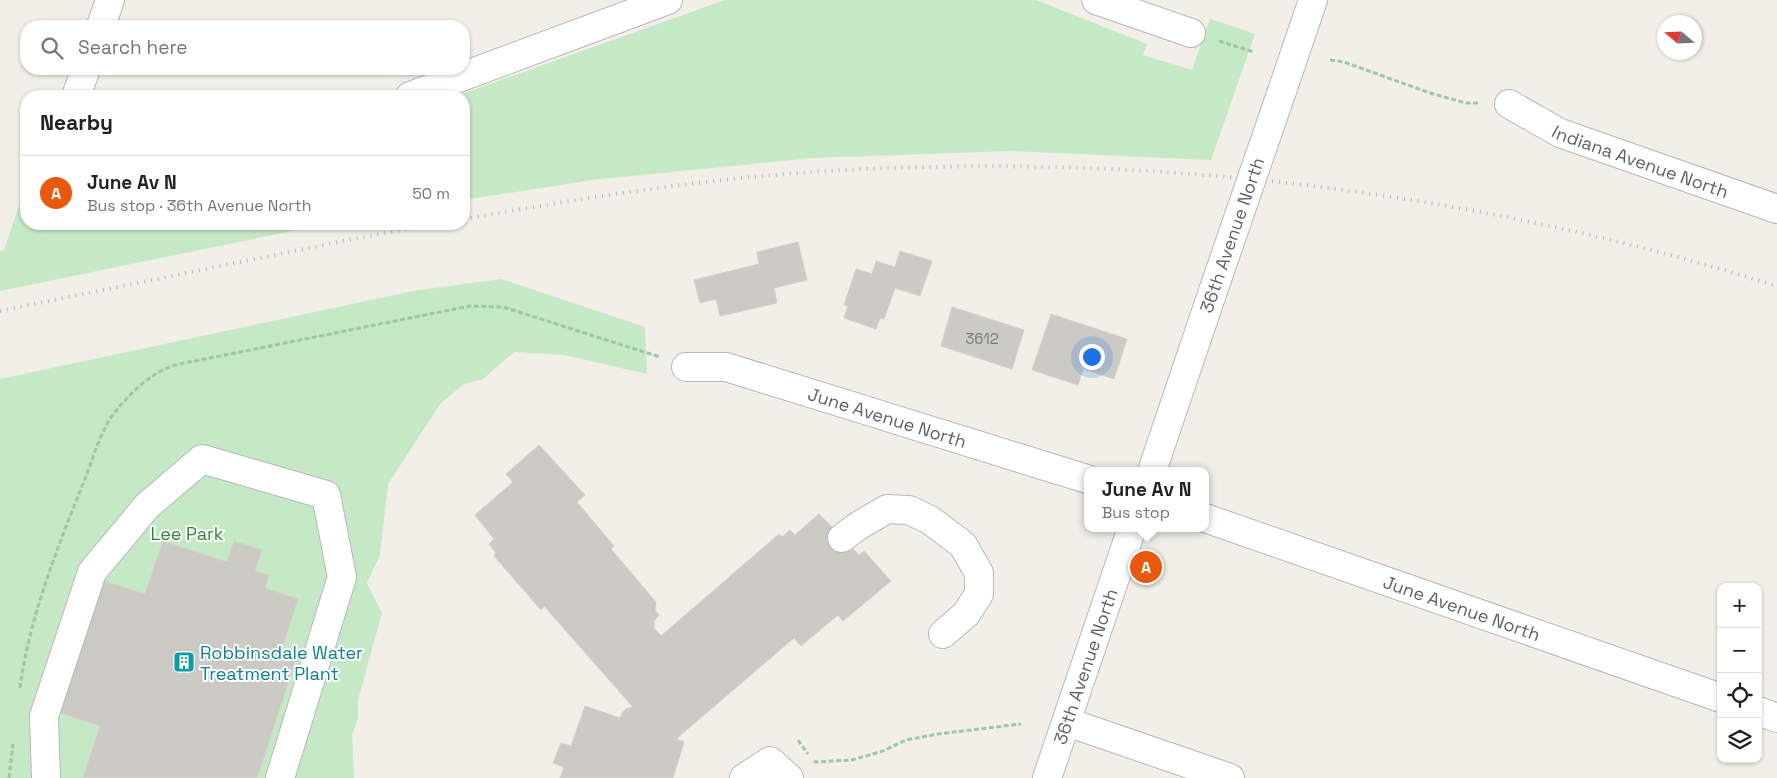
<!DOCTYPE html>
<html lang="en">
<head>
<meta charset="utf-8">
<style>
	body { margin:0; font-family:"Space Grotesk",sans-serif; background:#f2f2f2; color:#222 }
	.controls { position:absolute; right:15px; bottom:15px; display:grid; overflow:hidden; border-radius:10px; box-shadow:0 1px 4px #0004 }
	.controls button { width:45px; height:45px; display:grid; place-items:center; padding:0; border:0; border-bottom:1px solid #e0e0e0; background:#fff; color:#222; font:25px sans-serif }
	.compass { position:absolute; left:1657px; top:15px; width:45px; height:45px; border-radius:50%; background:#fff; box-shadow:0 1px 4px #0004; rotate:289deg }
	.you { position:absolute; left:1091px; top:356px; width:18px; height:18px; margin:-12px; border:4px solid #fff; border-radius:50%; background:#1a73e8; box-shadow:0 0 0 8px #1a73e833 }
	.badge { display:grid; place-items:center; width:32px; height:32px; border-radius:50%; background:#ea580c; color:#fff; font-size:16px; font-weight:700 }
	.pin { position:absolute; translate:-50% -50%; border:2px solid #fff; box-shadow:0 1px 5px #0006 }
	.popup { position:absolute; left:1084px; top:467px; width:125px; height:65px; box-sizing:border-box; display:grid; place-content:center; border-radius:10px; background:#fff; filter:drop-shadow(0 1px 4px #0005); font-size:16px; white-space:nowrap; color:#767676 }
	.popup b { font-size:19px; color:#222 }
	.popup::after { content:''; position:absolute; left:50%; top:100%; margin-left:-10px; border:10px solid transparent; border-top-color:#fff }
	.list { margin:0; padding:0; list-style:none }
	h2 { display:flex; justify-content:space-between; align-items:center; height:65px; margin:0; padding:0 20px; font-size:21px }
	h2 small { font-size:16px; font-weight:400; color:#767676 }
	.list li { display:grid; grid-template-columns:32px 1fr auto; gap:15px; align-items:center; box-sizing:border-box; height:75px; padding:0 20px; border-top:1px solid #e0e0e0 }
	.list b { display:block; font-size:19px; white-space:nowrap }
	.list p { margin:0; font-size:16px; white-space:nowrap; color:#767676 }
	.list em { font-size:16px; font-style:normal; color:#767676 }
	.icon { flex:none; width:28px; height:28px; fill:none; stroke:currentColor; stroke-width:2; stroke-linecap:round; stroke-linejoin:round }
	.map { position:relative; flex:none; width:1777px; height:778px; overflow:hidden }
	.search { position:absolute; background:#fff; box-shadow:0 1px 4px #0004; left:20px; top:20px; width:450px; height:55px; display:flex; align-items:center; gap:12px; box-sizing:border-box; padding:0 18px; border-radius:20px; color:#767676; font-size:19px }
	.panel { position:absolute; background:#fff; box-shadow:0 1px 4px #0004; left:20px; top:90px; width:450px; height:140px; border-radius:20px }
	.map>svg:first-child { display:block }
	.green { fill:#c5e8c5 }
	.building { fill:#cccac5; stroke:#d6d1c6 }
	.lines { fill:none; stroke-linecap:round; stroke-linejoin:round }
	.minor-casing { stroke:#b5b8bc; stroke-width:30 }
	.path { stroke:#9cc7a9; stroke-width:3; stroke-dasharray:5 2.5; stroke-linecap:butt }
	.minor { stroke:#fff; stroke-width:28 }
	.rail { stroke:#b6b7b8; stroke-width:4; stroke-dasharray:1 6; stroke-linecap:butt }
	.minor-bridge-casing { stroke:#b5b8bc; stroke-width:30; stroke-linecap:butt }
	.minor-bridge { stroke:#fff; stroke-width:28 }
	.labels { text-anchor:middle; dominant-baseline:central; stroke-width:4; stroke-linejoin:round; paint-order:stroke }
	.number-label { font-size:15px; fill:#7a7d7f }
	.street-label { font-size:18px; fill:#5f6368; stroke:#fff }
	.park-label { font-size:18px; fill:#348238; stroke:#fff }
	.culture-label { font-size:18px; fill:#0d838f; stroke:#fff; text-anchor:start }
</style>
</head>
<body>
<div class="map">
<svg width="1777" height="778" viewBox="0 0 1777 778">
	<rect width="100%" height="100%" fill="#f1efe8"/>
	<!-- green -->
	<g class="green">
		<path d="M725,0H1036L1147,44L1143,55L1192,70L1210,19L1255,34L1211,160L1011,151L811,158L592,180L464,200V96H456Z"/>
		<path d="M26,186V224H326L0,291V251L4,250Z"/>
		<path d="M501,279L645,327L647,374L564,355L514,352L483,379L464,384L441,403L388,484L380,555L367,583L382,613L358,700V719L352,734L354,778H0V379L413,291Z"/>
	</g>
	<!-- building -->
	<g class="building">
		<path d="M798,242L807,280L774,288L777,303L720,316L716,299L700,303L694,280L759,264L757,252Z"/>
		<path d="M900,251L932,261L920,296L895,288L884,319L880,318L876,329L844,318L848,306L844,305L856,269L872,274L876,261L895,267Z"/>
		<path d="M952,307L1024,330L1012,369L941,346Z"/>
		<path d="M1051,314L1127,339L1114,379L1083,369L1078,385L1032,370Z"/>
		<path d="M539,445L585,495L577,502L614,546L611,549L656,602L655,610L659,615L654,621V628L661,636L779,534L782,537L790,530L795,535L819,514L859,555L864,551L891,581L843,621L838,615L801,646L794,638L676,739L684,742L673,778H560L564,767L553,763L561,743L571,746L585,706L620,718L622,713L626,709L633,707L544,606L541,610L494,556L496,553L489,544L494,539L475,515L513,482L506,474Z"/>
		<path d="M163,541L227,562L234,541L262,550L255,571L269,575L265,588L298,599L281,651L297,656L257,778H83L100,726L58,712L100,580L145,594Z"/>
	</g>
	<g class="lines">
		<!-- minor casing -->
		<g class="minor-casing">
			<g id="minor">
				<path d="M1096,0L1191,33"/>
				<path d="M101,26L110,0"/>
				<path d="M1282,91L1313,0"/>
				<path d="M76,96L86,69"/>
				<path d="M410,96L668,0"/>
				<path id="s1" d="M1509,104L1560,133L1777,209"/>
				<path id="s2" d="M686,367H726L1087,479"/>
				<path d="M1152,471L1213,291"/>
				<path id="s3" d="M1205,518L1721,698"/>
				<path d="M842,538L858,526L887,509L909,510L930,520L963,545L979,573V594L966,614L943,634"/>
				<path d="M1758,711L1777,718"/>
				<path d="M1067,722L1230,778"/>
				<path d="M46,778L44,716L92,572L147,506L202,459L326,495L342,577L280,778"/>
				<path d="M744,778L770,761L789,778"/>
				<path id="s4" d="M1047,778L1132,528"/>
			</g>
		</g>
		<!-- path -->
		<g class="path">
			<path d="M1219,41L1254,52"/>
			<path d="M1330,60L1344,62L1430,93L1466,103H1480"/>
			<path d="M20,688C29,617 60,541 87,474C93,457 103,426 115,412C130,394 148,375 170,367C180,363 190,362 200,360L470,306L503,307L660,357"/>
			<path d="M798,740L808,754"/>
			<path d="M814,761L815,762L852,760L883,751L906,740L938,734L1021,724"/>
			<path d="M9,778L13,744"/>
		</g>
		<!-- minor -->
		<use href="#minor" class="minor"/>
		<!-- rail -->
		<g class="rail">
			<path d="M464,219C584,198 706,178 828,171C1147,152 1471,190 1777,286"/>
			<path d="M0,311L348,240L434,224"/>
		</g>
		<!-- minor-bridge casing -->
		<g class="minor-bridge-casing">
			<path id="minor-bridge" d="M1213,291L1282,91"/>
		</g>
		<!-- minor-bridge -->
		<use href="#minor-bridge" class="minor-bridge"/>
	</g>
	<!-- icons -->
	<defs>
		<g id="building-square" transform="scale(1.125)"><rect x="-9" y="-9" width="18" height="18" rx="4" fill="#0f9aa8" stroke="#fff"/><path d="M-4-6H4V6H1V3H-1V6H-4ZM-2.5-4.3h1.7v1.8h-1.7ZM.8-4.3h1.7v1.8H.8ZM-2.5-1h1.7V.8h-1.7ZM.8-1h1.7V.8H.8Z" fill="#fff"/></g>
	</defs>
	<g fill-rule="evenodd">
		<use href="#building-square" x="184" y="662"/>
	</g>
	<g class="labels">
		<!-- number labels -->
		<g class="number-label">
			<text x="982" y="338">3612</text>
		</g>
		<!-- street labels -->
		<g class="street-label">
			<text stroke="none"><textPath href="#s1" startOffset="144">Indiana Avenue North</textPath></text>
			<text transform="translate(1232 235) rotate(-71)">36th Avenue North</text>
			<text stroke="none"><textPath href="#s2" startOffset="209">June Avenue North</textPath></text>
			<text stroke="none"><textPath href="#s3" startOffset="272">June Avenue North</textPath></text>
			<text stroke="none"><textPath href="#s4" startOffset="118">36th Avenue North</textPath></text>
		</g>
		<!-- park labels -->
		<g class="park-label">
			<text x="187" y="533">Lee Park</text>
		</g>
		<!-- culture labels -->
		<g class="culture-label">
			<text x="200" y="652">Robbinsdale Water<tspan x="200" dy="21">Treatment Plant</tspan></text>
		</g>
	</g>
</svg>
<div class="controls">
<button>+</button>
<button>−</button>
<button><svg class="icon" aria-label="locate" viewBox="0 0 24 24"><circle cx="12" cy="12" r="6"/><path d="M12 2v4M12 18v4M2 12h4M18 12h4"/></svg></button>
<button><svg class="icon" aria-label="layers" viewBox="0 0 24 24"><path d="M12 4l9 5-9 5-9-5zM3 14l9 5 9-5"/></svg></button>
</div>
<svg class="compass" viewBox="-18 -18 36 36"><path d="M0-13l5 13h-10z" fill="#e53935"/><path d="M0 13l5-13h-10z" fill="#767676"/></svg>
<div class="you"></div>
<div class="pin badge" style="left:1146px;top:567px">A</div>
<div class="popup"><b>June Av N</b>Bus stop</div>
<div class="search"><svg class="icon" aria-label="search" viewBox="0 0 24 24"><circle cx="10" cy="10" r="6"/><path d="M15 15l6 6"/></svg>Search here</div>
<section class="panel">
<h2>Nearby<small></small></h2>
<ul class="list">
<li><span class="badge">A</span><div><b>June Av N</b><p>Bus stop · 36th Avenue North</p></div><em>50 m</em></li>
</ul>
</section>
</div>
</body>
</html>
